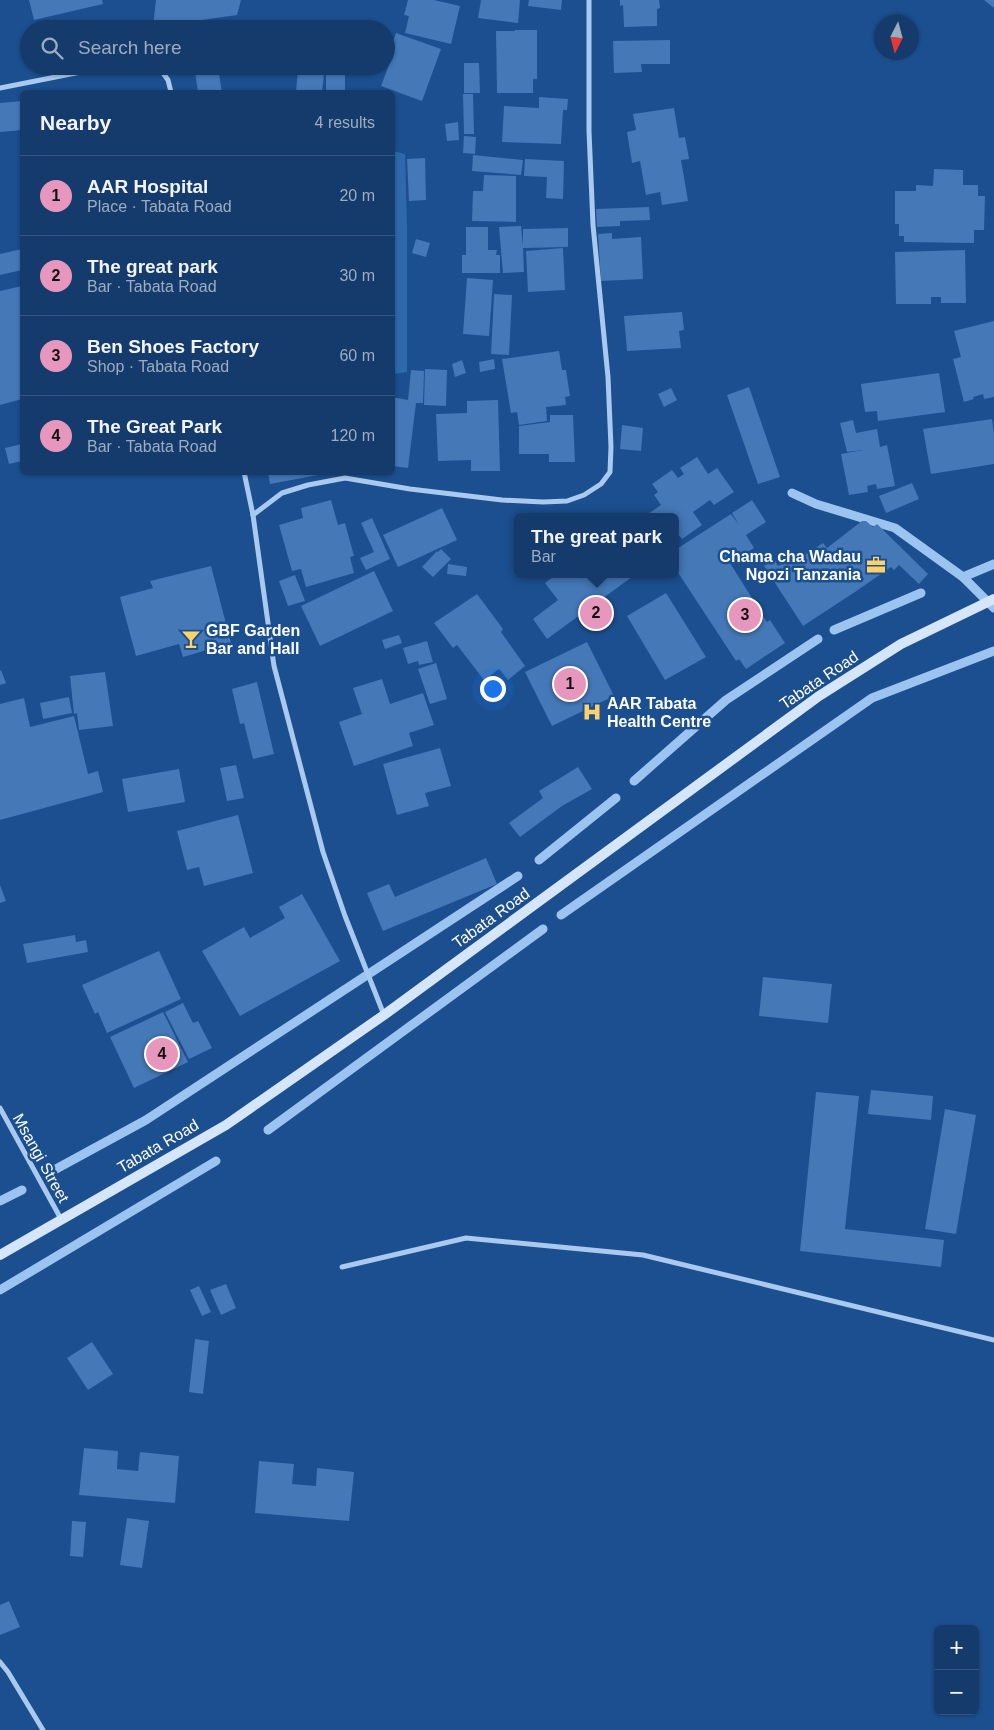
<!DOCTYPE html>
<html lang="en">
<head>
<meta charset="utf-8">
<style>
	body { margin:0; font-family:Arial,sans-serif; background:#1d4271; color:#f1f3f6 }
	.controls { position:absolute; right:15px; bottom:15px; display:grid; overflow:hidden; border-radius:8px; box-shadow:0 1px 4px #0004 }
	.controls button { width:45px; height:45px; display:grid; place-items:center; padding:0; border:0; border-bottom:1px solid #33557e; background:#143b6b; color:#f1f3f6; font:25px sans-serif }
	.compass { position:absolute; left:874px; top:15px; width:45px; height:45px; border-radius:50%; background:#143b6b; box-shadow:0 1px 4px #0004; rotate:186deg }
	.you { position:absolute; left:492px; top:688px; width:18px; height:18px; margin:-12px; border:4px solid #fff; border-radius:50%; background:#1a73e8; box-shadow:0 0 0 8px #1a73e833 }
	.badge { display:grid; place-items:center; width:32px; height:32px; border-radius:50%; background:#e797bd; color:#111; font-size:16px; font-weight:700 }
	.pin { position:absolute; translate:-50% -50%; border:2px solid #fff; box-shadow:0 1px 5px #0006 }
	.popup { position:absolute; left:514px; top:513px; width:165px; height:65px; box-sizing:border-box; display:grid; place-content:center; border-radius:8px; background:#143b6b; filter:drop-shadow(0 1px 4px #0005); font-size:16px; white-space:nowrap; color:#9dadc1 }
	.popup b { font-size:19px; color:#f1f3f6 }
	.popup::after { content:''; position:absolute; left:50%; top:100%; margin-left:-10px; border:10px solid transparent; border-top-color:#143b6b }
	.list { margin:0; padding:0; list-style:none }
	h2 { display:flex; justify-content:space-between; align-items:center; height:65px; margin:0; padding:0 20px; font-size:21px }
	h2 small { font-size:16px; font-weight:400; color:#9dadc1 }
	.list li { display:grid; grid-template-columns:32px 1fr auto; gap:15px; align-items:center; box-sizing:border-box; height:80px; padding:0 20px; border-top:1px solid #33557e }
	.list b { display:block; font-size:19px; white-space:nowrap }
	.list p { margin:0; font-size:16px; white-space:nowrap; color:#9dadc1 }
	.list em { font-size:16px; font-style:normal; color:#9dadc1 }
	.icon { flex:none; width:28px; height:28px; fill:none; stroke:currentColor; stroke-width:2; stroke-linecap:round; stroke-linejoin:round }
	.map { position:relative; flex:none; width:994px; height:1730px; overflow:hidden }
	.search { position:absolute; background:#143b6b; box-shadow:0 1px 4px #0004; left:20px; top:20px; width:375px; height:55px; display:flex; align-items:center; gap:12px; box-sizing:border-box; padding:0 18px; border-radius:28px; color:#9dadc1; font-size:19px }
	.panel { position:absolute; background:#143b6b; box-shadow:0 1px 4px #0004; left:20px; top:90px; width:375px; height:385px; border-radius:8px }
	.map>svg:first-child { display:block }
	.green { fill:#2e69ad }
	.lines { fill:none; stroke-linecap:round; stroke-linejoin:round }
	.stream { stroke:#9cc4f0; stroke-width:9 }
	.building { fill:#4478b7 }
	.street { stroke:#a9c9ee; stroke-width:5 }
	.secondary { stroke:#d6e6fa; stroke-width:10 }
	.labels { text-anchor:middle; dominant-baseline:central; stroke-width:5; stroke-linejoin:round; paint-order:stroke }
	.poi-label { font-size:16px; font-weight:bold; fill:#fff; stroke:#1b4f8f; text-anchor:start }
	.street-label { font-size:16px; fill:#fff; stroke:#1b4f8f }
</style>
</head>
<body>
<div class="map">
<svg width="994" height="1730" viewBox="0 0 994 1730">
	<rect width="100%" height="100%" fill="#1b4f8f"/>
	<!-- green -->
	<path class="green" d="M393,151L405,154L407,227V372L393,374Z"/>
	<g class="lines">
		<!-- stream -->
		<g class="stream">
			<path d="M792,493L816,504L895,528L963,577L994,608"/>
			<path d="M963,577L994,564"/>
			<path d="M834,630L921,593"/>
			<path d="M634,781L726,700L818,639"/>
			<path d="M539,860L616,798"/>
			<path d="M561,915L872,698L994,651"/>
			<path d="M268,1130L543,929"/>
			<path d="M56,1169L146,1120L518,876"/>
			<path d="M0,1201L22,1190"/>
			<path d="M0,1290L216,1161"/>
		</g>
	</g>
	<!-- building -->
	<g class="building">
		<path d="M29,0H102L103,4L34,20Z"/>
		<path d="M156,0H241L237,15L153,27Z"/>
		<path d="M408,0H434L460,6L451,44L405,33L409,16L404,15Z"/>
		<path d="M481,0H520L518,23L478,18Z"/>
		<path d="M529,0H562L561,10L528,6Z"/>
		<path d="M620,0H659L660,8L657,9V26L624,27L623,5L620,6Z"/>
		<path d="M984,0H994V8Z"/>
		<path d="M515,30H537V79H533V93H497L496,31H515Z"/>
		<path d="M396,33L441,49L422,101L381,86L393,54L389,53Z"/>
		<path d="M670,40V64H641L642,72L614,73L613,41Z"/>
		<path d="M464,63H479L480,93H464Z"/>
		<rect x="326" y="66" width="19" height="26"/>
		<path d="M218,68L222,92H198L195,72Z"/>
		<path d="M298,70L324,74L322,92H296Z"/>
		<path d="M463,94H473L474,134H464Z"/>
		<path d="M539,97L568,99L567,110H563L561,144L502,142L504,106L539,108Z"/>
		<path d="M22,101V130L0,132V103Z"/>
		<path d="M674,108L679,138L685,137L689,159L681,160L688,201L662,205L660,192L646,195L640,161L632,163L627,132L636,130L633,114Z"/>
		<path d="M458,122L459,140L447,141L445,124Z"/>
		<path d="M464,136L476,137L475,154L463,153Z"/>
		<path d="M473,155L523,160L521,175L472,171Z"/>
		<path d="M425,158L426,200L409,201L407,159Z"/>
		<path d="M525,159L564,161L563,199L546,198L547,177L524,176Z"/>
		<path d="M934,169L963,170V185H978V196H985L984,230H974V243L904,242V236H899V224H895V191H916V185L933,186Z"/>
		<path d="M484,175L516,176V222L472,221L473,191H483Z"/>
		<path d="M649,207L650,220L620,221V226L597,227L596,209Z"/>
		<path d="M521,226L523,246V229L568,228V247L523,248L524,272L503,273L499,227Z"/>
		<path d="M466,227H488V250H497L496,255H500V273H462V255H466Z"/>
		<path d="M612,233V239L641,237L643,279L601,281L598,234Z"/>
		<path d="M416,239L430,243L426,257L412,253Z"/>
		<path d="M563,248L565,290L528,292L526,251Z"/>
		<path d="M22,249V270L0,275V254Z"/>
		<path d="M965,250L966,303H941V297H931V304H896L895,252Z"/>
		<path d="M467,278L493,280L489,336L463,334Z"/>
		<path d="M22,286V399L0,405V291Z"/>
		<path d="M494,294L512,295L509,355L491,354Z"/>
		<path d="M682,312L684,330L679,331L681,348L627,351L624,316Z"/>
		<path d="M994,321V397L984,399L983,394L973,397L974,399L964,402L953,359L961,357L954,331Z"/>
		<path d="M559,351L562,370H566L570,396L565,397L566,405L546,407L547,421L519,425L517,412L511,413L502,359Z"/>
		<path d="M494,359L495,369L480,372L479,362Z"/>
		<path d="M462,360L466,373L455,377L452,364Z"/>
		<path d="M425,369L447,370L446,406L424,405Z"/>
		<path d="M411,370L424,371L423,403H416L408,468L392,466V397L408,400Z"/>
		<path d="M939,373L945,412L878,421L877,411L865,412L861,384Z"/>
		<path d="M749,387L780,477L758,484L727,395Z"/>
		<path d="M671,388L677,400L664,407L658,394Z"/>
		<path d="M498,400L500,471H471V460L438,461L436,414L467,413V401Z"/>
		<path d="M550,415H573L575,462H549V454H519V426L550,422Z"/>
		<path d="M992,419L994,433V464L931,474L923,429Z"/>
		<path d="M853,420L856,433L877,429L880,447L887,445L895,486L877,489L876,484L867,486L868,492L849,495L841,454L863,450L847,452L840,423Z"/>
		<path d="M622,425L643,428L641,451L620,449Z"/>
		<path d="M22,444V461L9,464L5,448Z"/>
		<path d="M697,457L708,474L717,468L734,492L714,505L710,500L693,512L702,525L682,539L678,534L675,536V517H649L648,514L661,505L654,495L658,492L652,484L672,470L678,478L684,474L680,468Z"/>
		<path d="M268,472H318V475L270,484Z"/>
		<path d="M912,483L919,499L886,513L879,496Z"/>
		<path d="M331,500L338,525L345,523L354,556L350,557L354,573L306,587L301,569L292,571L279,525L303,518L301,508Z"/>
		<path d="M752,500L766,522L746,535L754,548L730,563L767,622L770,620L785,643L746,669L739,659L736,661L675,568V550L731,514L739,525L732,513Z"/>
		<path d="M442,508L457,540L398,567L383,535Z"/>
		<path d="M372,518L390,559L366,570L360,558L374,552L361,523Z"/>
		<path d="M862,521H866L873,527L877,524L928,574L919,584L899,565L894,570L891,567L855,592L803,626L764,566L774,559L778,566L788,560L789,562L792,560L790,557L796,554L797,556L802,552L804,555L823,543L827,548Z"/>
		<path d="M441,549L451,559L433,577L422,567L437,551L438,552Z"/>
		<path d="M448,564L467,567L466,576L447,574Z"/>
		<path d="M211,566L231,643L183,657L179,644L136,656L120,597L153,588L150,581Z"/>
		<path d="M374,571L393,611L320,646L301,606Z"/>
		<path d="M557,574H636L547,639L533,619L558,600L545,583Z"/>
		<path d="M295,575L305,601L288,606L279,581Z"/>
		<path d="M666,593L706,657L665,680L627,616Z"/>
		<path d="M477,594L503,629L501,632L525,666L508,680L499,669L484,680L457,645L453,648L434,623Z"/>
		<path d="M399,635L402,643L385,649L382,640Z"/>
		<path d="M427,641L433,662L419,665L418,661L408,664L403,648Z"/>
		<path d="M587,642L614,696L552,726L525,672Z"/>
		<path d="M436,663L447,699L430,704L418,669Z"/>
		<path d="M1,670L6,683L0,685V671Z"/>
		<path d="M105,672L113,726L79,730L77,713L74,714L70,676Z"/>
		<path d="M382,679L390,704L423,693L434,725L409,733L413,746L354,766L339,722L362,714L353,688Z"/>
		<path d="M257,682L274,754L253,759L244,723L240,724L232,689Z"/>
		<path d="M69,697L72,713L43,719L40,703Z"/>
		<path d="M24,698L30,727L74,716L88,774L98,771L103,792L0,820V704Z"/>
		<path d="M440,748L451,786L425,793L429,806L397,815L383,764Z"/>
		<path d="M236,765L244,798L227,801L220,768Z"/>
		<path d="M578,767L592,789L562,806L520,837L509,823L543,798L539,791Z"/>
		<path d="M179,769L185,802L128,812L122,779Z"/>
		<path d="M238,815L253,873L204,886L199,867L187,870L177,831Z"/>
		<path d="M486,858L497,884L383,931L367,893L389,884L395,897Z"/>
		<path d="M0,885L6,901L0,903Z"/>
		<path d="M302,894L340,961L240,1016L202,951L244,927L250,938L285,918L279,907Z"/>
		<path d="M75,935L76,942L86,940L88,952L27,963L23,944Z"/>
		<path d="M159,951L181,999L107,1033L98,1012L95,1014L82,985Z"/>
		<path d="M763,977L832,984L828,1023L759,1016Z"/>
		<path d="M183,1003L193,1023L198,1021L212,1048L189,1059L165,1012Z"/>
		<path d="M163,1012L188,1062L134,1088L110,1037Z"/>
		<path d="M871,1090L933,1096L931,1120L868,1114Z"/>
		<path d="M816,1092L859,1096L845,1229L944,1240L941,1267L800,1251Z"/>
		<path d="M945,1109L976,1115L956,1234L925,1229Z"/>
		<path d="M226,1284L236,1308L221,1315L210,1290Z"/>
		<path d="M199,1286L211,1312L202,1316L190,1290Z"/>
		<path d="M195,1339L209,1341L203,1394L189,1392Z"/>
		<path d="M92,1342L113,1374L88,1390L67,1358Z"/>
		<path d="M84,1448L118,1451L117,1469L138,1471L140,1452L179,1456L175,1503L79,1495Z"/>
		<path d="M259,1461L294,1464L292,1484L316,1486L317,1468L354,1472L349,1521L255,1513Z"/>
		<path d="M127,1518L149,1521L142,1568L120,1565Z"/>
		<path d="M72,1521L86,1522L83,1557L70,1556Z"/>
		<path d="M9,1601L20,1627L0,1635V1605Z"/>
	</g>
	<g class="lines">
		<!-- street -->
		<g class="street">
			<path d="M158,66L168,80L171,92"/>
			<path d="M0,88L111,66"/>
			<path d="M244,472L253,515L274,666L323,852L345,916L384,1015"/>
			<path d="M253,515L282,493L308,485L345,478L410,489L502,500L543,502L567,501L584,495L601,484L610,472L611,447L608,377L593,225L589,131V0"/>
			<path d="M0,1108L61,1219"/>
			<path d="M342,1267L466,1238L643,1255L994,1340"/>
			<path d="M0,1662L8,1672L43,1730"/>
		</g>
		<!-- secondary -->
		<path class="secondary" d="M0,1255L226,1125L384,1015L819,696L901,644L994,599"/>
	</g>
	<!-- icons -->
	<defs>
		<g id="office-bare" transform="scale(1.5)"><path d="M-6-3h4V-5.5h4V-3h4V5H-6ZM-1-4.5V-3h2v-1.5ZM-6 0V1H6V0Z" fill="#ffd166" stroke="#1b4f8f" stroke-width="2.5" paint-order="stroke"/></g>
		<g id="bar-bare" transform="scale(1.5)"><path d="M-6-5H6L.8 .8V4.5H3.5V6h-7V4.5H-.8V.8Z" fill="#ffd166" stroke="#1b4f8f" stroke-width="2.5" paint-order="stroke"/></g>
		<g id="hospital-bare" transform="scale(1.5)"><path d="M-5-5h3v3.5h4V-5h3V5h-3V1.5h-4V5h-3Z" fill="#ffd166" stroke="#1b4f8f" stroke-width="2.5" paint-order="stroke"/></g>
	</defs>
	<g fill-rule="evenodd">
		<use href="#office-bare" x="876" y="565"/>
		<use href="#bar-bare" x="191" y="639"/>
		<use href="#hospital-bare" x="592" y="712"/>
	</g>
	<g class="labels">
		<!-- poi labels -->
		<g class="poi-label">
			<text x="861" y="556" text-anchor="end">Chama cha Wadau<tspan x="861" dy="18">Ngozi Tanzania</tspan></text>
			<text x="206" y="630">GBF Garden<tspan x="206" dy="18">Bar and Hall</tspan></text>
			<text x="607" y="703">AAR Tabata<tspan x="607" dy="18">Health Centre</tspan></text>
		</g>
		<!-- street labels -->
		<g class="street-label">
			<text transform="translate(819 680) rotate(-34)">Tabata Road</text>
			<text transform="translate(491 918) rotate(-36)">Tabata Road</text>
			<text transform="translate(158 1146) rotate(-30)">Tabata Road</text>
			<text transform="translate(41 1158) rotate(61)">Msangi Street</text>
		</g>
	</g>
</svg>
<div class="controls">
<button>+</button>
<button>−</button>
</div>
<svg class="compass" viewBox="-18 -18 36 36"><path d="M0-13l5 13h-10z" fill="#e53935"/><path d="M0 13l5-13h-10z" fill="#9dadc1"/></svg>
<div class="you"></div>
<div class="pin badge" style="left:570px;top:684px">1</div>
<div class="pin badge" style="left:596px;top:613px">2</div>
<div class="popup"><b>The great park</b>Bar</div>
<div class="pin badge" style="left:745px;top:615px">3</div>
<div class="pin badge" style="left:162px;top:1054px">4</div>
<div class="search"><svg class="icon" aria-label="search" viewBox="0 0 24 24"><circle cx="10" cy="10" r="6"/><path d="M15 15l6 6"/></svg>Search here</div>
<section class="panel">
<h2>Nearby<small>4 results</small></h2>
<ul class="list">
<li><span class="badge">1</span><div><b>AAR Hospital</b><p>Place · Tabata Road</p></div><em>20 m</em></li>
<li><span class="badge">2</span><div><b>The great park</b><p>Bar · Tabata Road</p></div><em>30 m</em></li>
<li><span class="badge">3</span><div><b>Ben Shoes Factory</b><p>Shop · Tabata Road</p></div><em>60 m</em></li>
<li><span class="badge">4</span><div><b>The Great Park</b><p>Bar · Tabata Road</p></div><em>120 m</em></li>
</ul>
</section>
</div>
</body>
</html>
